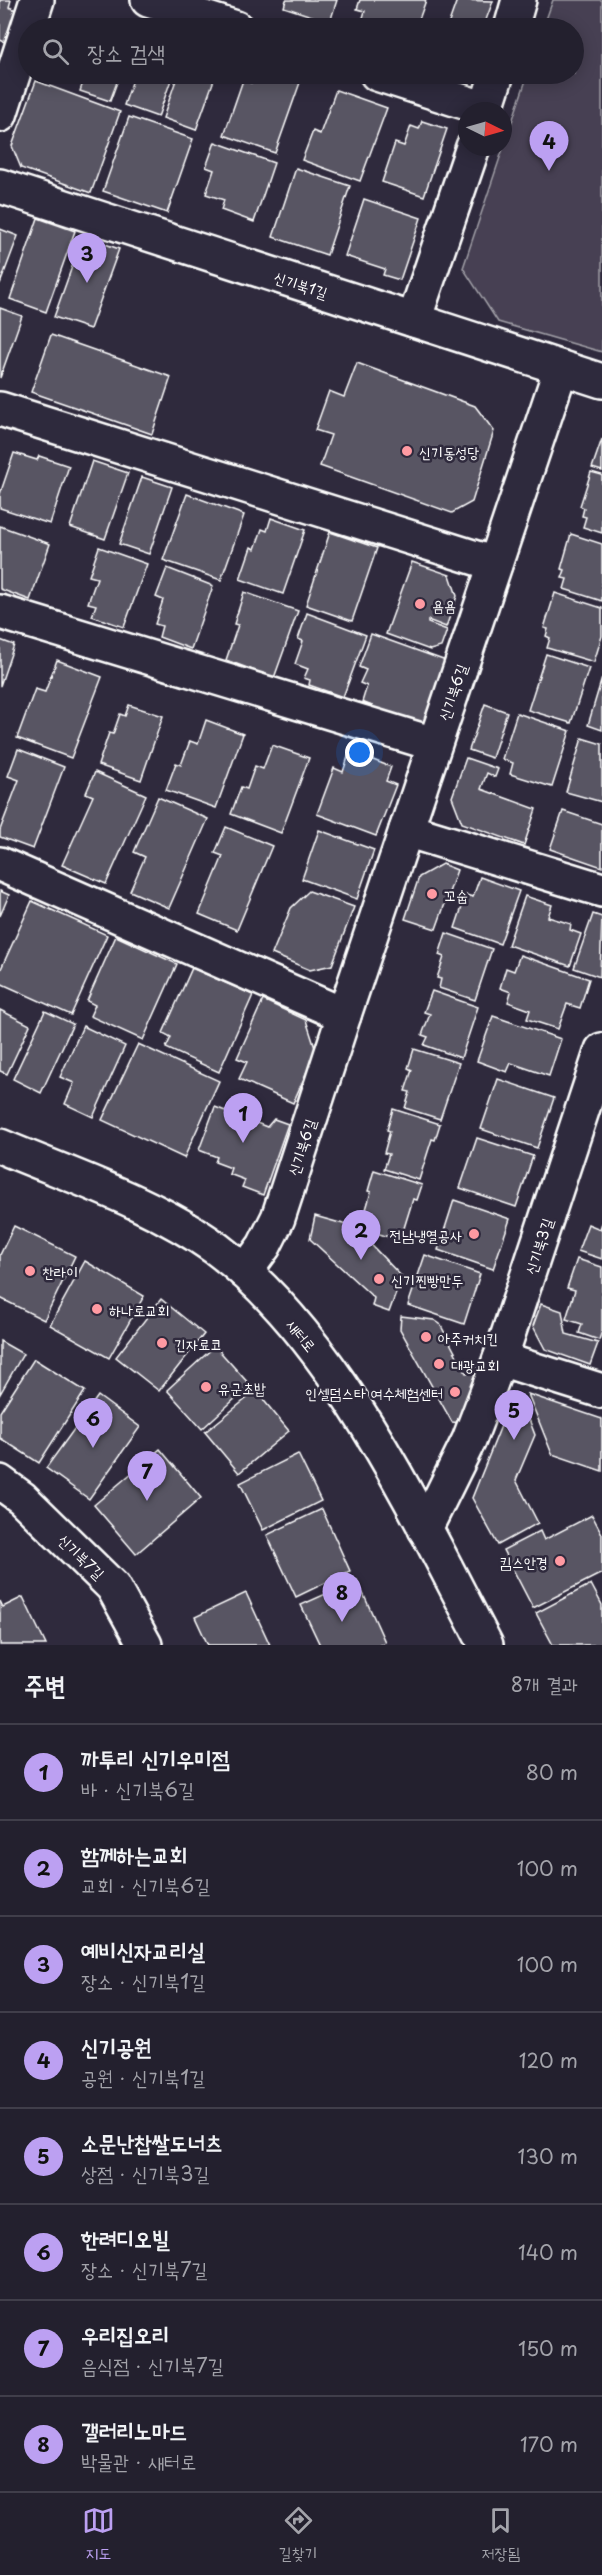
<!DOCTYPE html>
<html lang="ko">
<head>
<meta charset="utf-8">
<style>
	body { margin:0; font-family:"Playpen Sans","Poor Story",sans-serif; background:#2f2d3a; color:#f1f3f6 }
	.compass { position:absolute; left:458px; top:102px; width:54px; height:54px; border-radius:50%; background:#23202e; box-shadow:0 3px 15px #0003; rotate:95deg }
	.you { position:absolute; left:360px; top:753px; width:21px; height:21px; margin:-15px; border:4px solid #fff; border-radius:50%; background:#1a73e8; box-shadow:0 0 0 9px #1a73e833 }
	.badge { display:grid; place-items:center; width:39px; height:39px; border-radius:50%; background:#bca0f2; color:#111; font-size:20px; font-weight:700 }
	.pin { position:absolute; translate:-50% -50px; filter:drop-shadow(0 2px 3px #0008) }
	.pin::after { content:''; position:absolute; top:32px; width:21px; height:18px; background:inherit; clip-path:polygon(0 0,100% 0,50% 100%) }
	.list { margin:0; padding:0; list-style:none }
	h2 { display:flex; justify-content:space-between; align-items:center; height:78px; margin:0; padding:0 24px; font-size:26px }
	h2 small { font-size:20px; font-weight:400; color:#a3a3aa }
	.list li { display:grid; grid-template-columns:39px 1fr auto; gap:18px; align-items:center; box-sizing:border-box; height:96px; padding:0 24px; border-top:2px solid #403e4a }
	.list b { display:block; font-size:22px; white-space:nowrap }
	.list p { margin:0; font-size:20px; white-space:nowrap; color:#a3a3aa }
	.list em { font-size:20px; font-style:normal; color:#a3a3aa }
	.icon { flex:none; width:33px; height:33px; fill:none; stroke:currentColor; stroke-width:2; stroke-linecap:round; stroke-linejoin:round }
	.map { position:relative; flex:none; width:602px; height:1645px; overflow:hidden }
	.search { position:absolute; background:#23202e; box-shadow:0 3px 15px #0003; left:18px; right:18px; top:18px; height:66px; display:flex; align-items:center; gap:15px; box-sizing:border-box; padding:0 21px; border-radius:33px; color:#a3a3aa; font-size:22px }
	.sheet { height:846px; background:#23202e }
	nav { display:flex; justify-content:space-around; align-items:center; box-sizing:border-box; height:84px; border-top:2px solid #403e4a; background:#23202e; font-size:16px; color:#a3a3aa }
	nav a { display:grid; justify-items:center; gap:3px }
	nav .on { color:#bca0f2 }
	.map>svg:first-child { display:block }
	.green { fill:#464152; stroke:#a2a0a8; stroke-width:1.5 }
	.building { fill:#595564; stroke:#fff; stroke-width:1.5 }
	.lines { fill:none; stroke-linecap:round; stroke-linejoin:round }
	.street-casing { stroke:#fff; stroke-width:38 }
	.secondary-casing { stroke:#fff; stroke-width:38 }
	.street { stroke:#2f2a3d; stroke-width:33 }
	.secondary { stroke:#2f2a3d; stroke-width:33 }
	.poi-dot { fill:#ff9aa2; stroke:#2f2a3d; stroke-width:2 }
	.labels { text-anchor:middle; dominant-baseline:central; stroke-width:5; stroke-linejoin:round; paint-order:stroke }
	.street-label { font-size:15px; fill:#fff; stroke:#2f2a3d }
	.poi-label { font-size:15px; fill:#fff; stroke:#2f2a3d; text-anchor:start }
</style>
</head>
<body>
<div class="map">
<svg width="602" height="1645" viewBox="0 0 602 1645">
	<rect width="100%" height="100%" fill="#2f2a3d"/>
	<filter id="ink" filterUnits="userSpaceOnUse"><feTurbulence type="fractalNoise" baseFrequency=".0167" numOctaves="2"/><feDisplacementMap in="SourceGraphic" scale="12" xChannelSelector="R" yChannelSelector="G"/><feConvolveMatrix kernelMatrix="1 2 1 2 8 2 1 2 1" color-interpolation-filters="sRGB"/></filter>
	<g filter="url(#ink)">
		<!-- green -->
		<path class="green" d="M553,0H602V352L498,322L463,268L528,74H574V28H543Z"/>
		<!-- building -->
		<g class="building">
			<path d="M0,0H11L9,7L18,11L7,43L0,40Z"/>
			<path d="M286,0H337L330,22L284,7Z"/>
			<path d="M360,0H426L416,28H360L365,11L357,9Z"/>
			<path d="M457,0L493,1L483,28H447Z"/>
			<path d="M92,21L115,28H90Z"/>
			<path d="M86,74H120L110,101L80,91Z"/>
			<path d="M135,74H173L158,117L124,105Z"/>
			<path d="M178,74H216L196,130L163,118Z"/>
			<path d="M254,74H303L275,153L224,135L243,80L251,83Z"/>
			<path d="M36,81L120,112L91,193L21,168L12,146Z"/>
			<path d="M336,90L387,108L360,181L302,160L313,131L320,134Z"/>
			<path d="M129,117L193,139L167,213L103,191Z"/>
			<path d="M422,121L447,129L424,196L382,182L395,143L404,146L411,126L419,129Z"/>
			<path d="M215,142L274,163L254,222L221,210L224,200L206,194L214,170L206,167Z"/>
			<path d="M296,168L350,186L327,255L273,237Z"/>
			<path d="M364,199L421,218L400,280L383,275L385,269L345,256Z"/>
			<path d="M38,218L75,231L46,312L10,299Z"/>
			<path d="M0,229L18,236L0,284Z"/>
			<path d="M83,236L119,249L90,329L54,317Z"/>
			<path d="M0,308L22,316L0,378Z"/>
			<path d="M51,335L171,377L152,434L31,392Z"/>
			<path d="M357,363L475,406L494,431L472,502L452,513L320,466L331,435L315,430L329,391L344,397Z"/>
			<path d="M602,439V471L592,468Z"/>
			<path d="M14,453L37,460L39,456L69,466L50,524L0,508V494Z"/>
			<path d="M92,461L128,473L105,539L70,527Z"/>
			<path d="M591,472L602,475V533L583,527L586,517L582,516L584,508L580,506Z"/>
			<path d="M142,477L172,487L149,554L119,544Z"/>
			<path d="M187,494L244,515L221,580L163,560Z"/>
			<path d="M271,518L305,530L283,594L240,579L251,547L255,549L262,529L267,531Z"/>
			<path d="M0,526L50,544L30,600L0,589Z"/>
			<path d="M330,532L377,548L352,621L306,605Z"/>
			<path d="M571,534L602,544V601L564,589L567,579L562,578L565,570L561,569Z"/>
			<path d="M99,547L147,564L124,627L92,616L96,605L88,603L97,578L89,576Z"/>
			<path d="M412,562L450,575L457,596L446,627L428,620V623L447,630L441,647L430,650L386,634Z"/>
			<path d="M167,568L213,586L191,649L159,637L162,626L155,624L163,600L156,597Z"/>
			<path d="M244,592L298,611L274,678L226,660L238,625L234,624Z"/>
			<path d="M555,593L602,608V636L594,662L547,648L550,638L546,636L548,629L544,628Z"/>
			<path d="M307,613L366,635L343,697L309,685L310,680L304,678L308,669L295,664L303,641L298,639Z"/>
			<path d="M371,634L446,661L424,723L396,726L368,716L372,706L362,702L367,686L360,683L366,670L359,667Z"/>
			<path d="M0,640L14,645L0,686Z"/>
			<path d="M546,654L589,668L571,723L528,710Z"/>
			<path d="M57,660L102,677L71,758L17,738L35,689L45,692Z"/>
			<path d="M602,678V730L588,725Z"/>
			<path d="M485,704L507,712L492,758L469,750Z"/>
			<path d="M129,705L163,716L141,780L98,765L109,733L113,734L120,714L125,716Z"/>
			<path d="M517,713L570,731L552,787L510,774L513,763L502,759Z"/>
			<path d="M206,720L243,734L216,808L166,790L176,763L181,765L190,741L198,744Z"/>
			<path d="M582,738L602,744V802L566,792Z"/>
			<path d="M272,745L309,758L281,833L231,814L241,787L247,789L255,766L263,769Z"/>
			<path d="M18,749L64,767L33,849L0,837V830L19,780L8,776Z"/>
			<path d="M350,751L391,767L386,781L396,785L376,836L317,814L334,768L343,772Z"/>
			<path d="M466,758L498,769L495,777L487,773L481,789L536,809L524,845L462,823L452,797Z"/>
			<path d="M95,772L146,795L106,884L62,865L93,796L86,793Z"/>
			<path d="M158,797L208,819L169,908L130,891L145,857L134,852Z"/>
			<path d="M563,811L602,824V867L550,849Z"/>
			<path d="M226,827L272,846L237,930L199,914L223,856L215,853Z"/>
			<path d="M319,830L374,850L357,899L302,879Z"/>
			<path d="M442,864L457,870L436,929L405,919L419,877Z"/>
			<path d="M480,877L519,891L500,944L455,928L466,895L473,897Z"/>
			<path d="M0,891L9,895L0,916Z"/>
			<path d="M309,891L354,907L332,965L310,970L272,954L291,908Z"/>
			<path d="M525,896L552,905L548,917L571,924L570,930L581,934L570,966L508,945Z"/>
			<path d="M32,901L107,935L71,1015L0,983V971Z"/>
			<path d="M593,914L602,917L600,977L574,968Z"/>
			<path d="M446,933L492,949L475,1000L439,988L441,979L437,978L444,957L439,955Z"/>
			<path d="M116,936L177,964L143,1040L90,1016L95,1005L87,1001Z"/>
			<path d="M520,955L589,979L580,1008L567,1004L558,1029L527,1019L530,1010L508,1002L511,992L500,988L506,968L514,971Z"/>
			<path d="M192,968L253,995L219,1072L166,1048L171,1037L163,1033Z"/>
			<path d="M432,991L478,1007L461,1058L424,1045L428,1037L422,1035L430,1014L424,1012Z"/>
			<path d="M263,1000L306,1020L316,1051L293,1103L239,1079L247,1062L237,1058Z"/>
			<path d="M0,1010L30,1025L7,1074L0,1071Z"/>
			<path d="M45,1011L73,1024L41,1093L13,1079Z"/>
			<path d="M493,1016L561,1039L549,1076L511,1063L507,1072L477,1061Z"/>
			<path d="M83,1026L125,1046L93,1117L65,1104L74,1083L60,1077Z"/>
			<path d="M138,1044L219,1081L184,1158L102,1120Z"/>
			<path d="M414,1049L459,1063L440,1119L405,1108L410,1092L405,1091L412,1070L408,1068Z"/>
			<path d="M498,1079L554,1098L537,1148L481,1129Z"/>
			<path d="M215,1107L267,1127L274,1119L288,1124L263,1195L242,1187L245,1180L229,1174L231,1168L215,1162L217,1157L199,1150Z"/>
			<path d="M393,1109L440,1124L435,1140L432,1139L419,1180L384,1169L389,1154L384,1153L390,1131L387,1130Z"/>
			<path d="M477,1138L533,1156L516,1207L460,1188Z"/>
			<path d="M374,1170L422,1185L417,1200L413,1199L400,1241L365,1229L370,1214L365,1213L371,1192L368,1191Z"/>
			<path d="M454,1200L510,1219L493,1269L438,1250Z"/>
			<path d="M315,1216L354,1227L402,1277L389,1312L372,1306L374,1298L310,1239Z"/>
			<path d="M602,1223V1259L578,1251L588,1224L600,1229Z"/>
			<path d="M14,1226L75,1256L44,1320L0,1298V1255Z"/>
			<path d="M425,1255L480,1274L464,1324L408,1305Z"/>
			<path d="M577,1259L602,1267V1331L599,1340L579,1333L582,1324L566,1319L575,1290L567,1288Z"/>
			<path d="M85,1261L144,1296L109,1358L50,1325Z"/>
			<path d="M161,1299L204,1334L159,1391L116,1357Z"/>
			<path d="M541,1304L562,1311L566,1334L598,1343L590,1365L545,1349L533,1326Z"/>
			<path d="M401,1316L434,1320L440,1324L466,1373L472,1372L480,1375L461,1423L452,1422L400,1329Z"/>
			<path d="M0,1341L23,1354L0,1394Z"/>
			<path d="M215,1346L250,1385L202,1429L167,1390Z"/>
			<path d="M34,1359L85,1391L39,1463L0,1438V1412Z"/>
			<path d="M256,1391L289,1431L239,1473L205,1432Z"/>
			<path d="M528,1394L602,1419V1471L552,1454Z"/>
			<path d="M98,1396L140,1427L89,1499L46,1468Z"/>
			<path d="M511,1401L524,1406L535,1435L516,1480L538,1523L498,1545L472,1498Z"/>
			<path d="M160,1449L201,1498L136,1554L94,1505Z"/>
			<path d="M298,1454L321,1501L263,1530L240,1483Z"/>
			<path d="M322,1509L350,1571L296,1597L267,1535Z"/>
			<path d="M592,1515L602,1534V1573L533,1608L503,1550L540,1531L544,1540Z"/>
			<path d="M357,1580L385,1642L380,1645H320L301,1605Z"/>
			<path d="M591,1584L602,1605V1645H553L536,1613Z"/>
			<path d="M246,1593L270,1645H208L195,1617Z"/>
			<path d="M23,1597L46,1645H0V1601L3,1607Z"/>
		</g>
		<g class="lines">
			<!-- street casing -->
			<g class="street-casing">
				<g id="street">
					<path d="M148,0L236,28"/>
					<path d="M511,28L519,0"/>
					<path d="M377,74L486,109"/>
					<path d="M485,111L497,74"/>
					<path d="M0,115L37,0"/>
					<path d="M0,186L602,381"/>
					<path d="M414,320L473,147"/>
					<path d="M0,409L495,564"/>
					<path d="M0,612L434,744"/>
					<path d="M406,830L602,890"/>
					<path d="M0,864L344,1015"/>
					<path d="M245,1272L264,1246L278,1218L344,1015L561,368"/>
					<path d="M500,1359L602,1391"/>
					<path d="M0,1482L22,1498L113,1587L145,1645"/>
					<path d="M425,1529L469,1440L500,1359L602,1050"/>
				</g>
			</g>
			<!-- secondary casing -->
			<g class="secondary-casing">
				<path id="secondary" d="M0,1146C71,1176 154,1203 217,1249C337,1338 418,1516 486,1645"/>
			</g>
			<!-- street -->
			<use href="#street" class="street"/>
			<!-- secondary -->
			<use href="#secondary" class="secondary"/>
		</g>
	</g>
	<!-- markers -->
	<g class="poi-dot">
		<circle cx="407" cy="451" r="6"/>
		<circle cx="420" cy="604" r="6"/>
		<circle cx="432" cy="894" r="6"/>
		<circle cx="474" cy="1234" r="6"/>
		<circle cx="30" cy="1271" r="6"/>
		<circle cx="379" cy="1279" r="6"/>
		<circle cx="97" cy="1309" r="6"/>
		<circle cx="426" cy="1337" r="6"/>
		<circle cx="162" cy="1343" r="6"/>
		<circle cx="439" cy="1364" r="6"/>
		<circle cx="206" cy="1387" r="6"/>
		<circle cx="455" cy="1392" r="6"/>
		<circle cx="560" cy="1561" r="6"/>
	</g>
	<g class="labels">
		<!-- street labels -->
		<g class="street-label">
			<text transform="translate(301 284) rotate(18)">신기북1길</text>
			<text transform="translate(452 692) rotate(-71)">신기북6길</text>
			<text transform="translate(301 1147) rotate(-72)">신기북6길</text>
			<text transform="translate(538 1246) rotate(-72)">신기북3길</text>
			<text transform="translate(302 1335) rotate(51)">새터로</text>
			<text transform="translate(82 1556) rotate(44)">신기북7길</text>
		</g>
		<!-- poi labels -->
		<g class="poi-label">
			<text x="419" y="451">신기동성당</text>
			<text x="432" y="604">욤욤</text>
			<text x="444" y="894">꼬숩</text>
			<text x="462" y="1234" text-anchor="end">전남냉열공사</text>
			<text x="42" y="1271">찬라이</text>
			<text x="391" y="1279">신기찐빵만두</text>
			<text x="109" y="1309">하나로교회</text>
			<text x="438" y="1337">아주커치킨</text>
			<text x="174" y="1343">긴자료코</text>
			<text x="451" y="1364">대광교회</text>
			<text x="218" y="1387">유군초밥</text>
			<text x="443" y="1392" text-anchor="end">인셀덤스타 여수체험센터</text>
			<text x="548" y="1561" text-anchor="end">킴스안경</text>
		</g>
	</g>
</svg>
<svg class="compass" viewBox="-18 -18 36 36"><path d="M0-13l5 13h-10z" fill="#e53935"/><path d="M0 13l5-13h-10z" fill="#a3a3aa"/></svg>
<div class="you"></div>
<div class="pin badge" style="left:243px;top:1143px">1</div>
<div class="pin badge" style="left:361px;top:1260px">2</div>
<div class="pin badge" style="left:87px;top:283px">3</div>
<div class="pin badge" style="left:549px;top:171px">4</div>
<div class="pin badge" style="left:514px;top:1440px">5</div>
<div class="pin badge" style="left:93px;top:1448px">6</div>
<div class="pin badge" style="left:147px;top:1501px">7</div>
<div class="pin badge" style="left:342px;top:1622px">8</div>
<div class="search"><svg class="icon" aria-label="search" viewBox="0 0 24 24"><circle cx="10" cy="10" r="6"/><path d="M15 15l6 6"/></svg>장소 검색</div>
</div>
<section class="sheet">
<h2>주변<small>8개 결과</small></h2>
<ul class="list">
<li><span class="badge">1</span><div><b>까투리 신기우미점</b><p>바 · 신기북6길</p></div><em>80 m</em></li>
<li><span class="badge">2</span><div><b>함께하는교회</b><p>교회 · 신기북6길</p></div><em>100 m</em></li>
<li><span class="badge">3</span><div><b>예비신자교리실</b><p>장소 · 신기북1길</p></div><em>100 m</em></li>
<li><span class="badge">4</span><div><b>신기공원</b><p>공원 · 신기북1길</p></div><em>120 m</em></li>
<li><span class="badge">5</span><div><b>소문난찹쌀도너츠</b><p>상점 · 신기북3길</p></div><em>130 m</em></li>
<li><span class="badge">6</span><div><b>한려디오빌</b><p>장소 · 신기북7길</p></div><em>140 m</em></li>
<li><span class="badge">7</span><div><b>우리집오리</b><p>음식점 · 신기북7길</p></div><em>150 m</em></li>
<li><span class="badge">8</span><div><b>갤러리노마드</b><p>박물관 · 새터로</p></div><em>170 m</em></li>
</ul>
</section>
<nav>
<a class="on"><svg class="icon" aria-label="map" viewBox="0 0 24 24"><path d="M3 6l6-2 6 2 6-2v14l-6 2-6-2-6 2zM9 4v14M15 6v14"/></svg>지도</a>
<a><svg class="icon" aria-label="directions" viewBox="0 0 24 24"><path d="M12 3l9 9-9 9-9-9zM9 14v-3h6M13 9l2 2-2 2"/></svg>길찾기</a>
<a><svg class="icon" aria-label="saved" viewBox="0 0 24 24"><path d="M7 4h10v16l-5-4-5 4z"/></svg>저장됨</a>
</nav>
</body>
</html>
